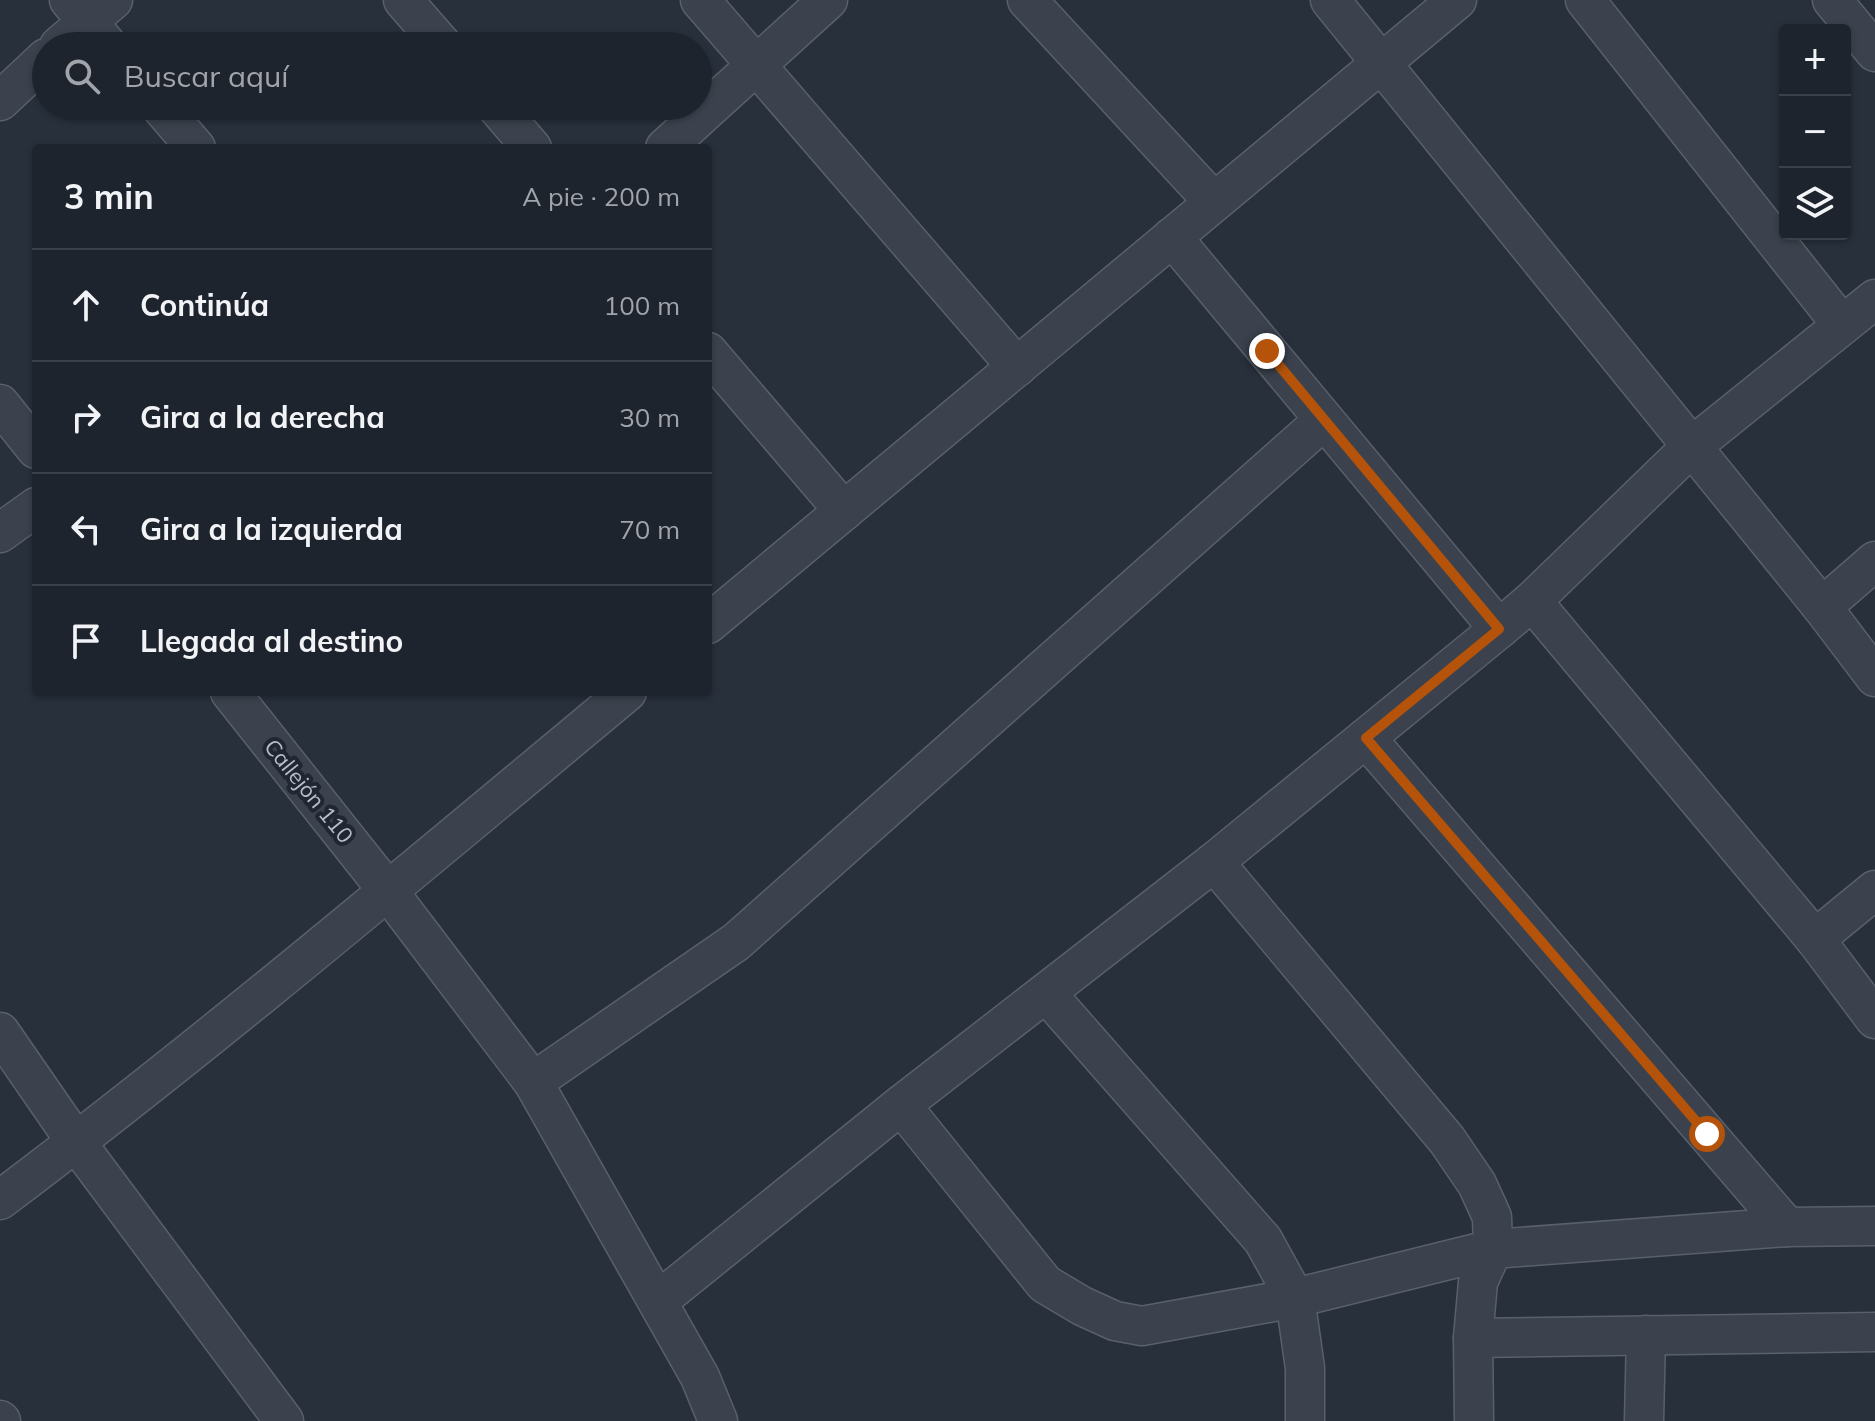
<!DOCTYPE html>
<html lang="es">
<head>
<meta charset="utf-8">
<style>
	body { margin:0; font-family:Mulish,sans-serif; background:#2b3039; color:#f1f3f6 }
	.controls { position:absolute; right:24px; top:24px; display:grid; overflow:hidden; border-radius:8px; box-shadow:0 2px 6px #0004 }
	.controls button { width:72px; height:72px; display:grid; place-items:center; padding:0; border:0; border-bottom:2px solid #3c4149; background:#1e242d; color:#f1f3f6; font:40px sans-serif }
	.stop { position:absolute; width:24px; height:24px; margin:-18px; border:6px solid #b45309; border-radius:50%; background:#fff }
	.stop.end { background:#b45309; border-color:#fff; box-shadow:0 2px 8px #0008 }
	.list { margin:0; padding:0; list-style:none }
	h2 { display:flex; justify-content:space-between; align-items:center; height:104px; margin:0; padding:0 32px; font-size:34px }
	h2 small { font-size:26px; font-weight:400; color:#a1a4aa }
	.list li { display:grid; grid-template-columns:52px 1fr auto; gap:24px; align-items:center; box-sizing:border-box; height:112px; padding:0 32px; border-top:2px solid #3c4149 }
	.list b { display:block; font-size:30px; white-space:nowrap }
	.list em { font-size:26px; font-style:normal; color:#a1a4aa }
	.icon { flex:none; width:44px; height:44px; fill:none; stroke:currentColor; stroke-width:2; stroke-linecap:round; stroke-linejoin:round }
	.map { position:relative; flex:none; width:1875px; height:1421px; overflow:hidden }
	.search { position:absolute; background:#1e242d; box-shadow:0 2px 6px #0004; left:32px; top:32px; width:680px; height:88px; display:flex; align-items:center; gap:20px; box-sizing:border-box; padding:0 28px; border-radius:44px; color:#a1a4aa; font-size:30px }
	.panel { position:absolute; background:#1e242d; box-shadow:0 2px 6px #0004; left:32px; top:144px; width:680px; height:552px; border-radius:8px }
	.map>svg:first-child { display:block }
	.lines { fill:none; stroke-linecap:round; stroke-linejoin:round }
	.minor-casing { stroke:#59606b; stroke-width:41 }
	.minor { stroke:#3b424d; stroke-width:38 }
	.route { stroke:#b45309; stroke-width:10 }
	.labels { text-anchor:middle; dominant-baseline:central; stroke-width:8; stroke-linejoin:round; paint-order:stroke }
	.street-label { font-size:22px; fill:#b7bdc8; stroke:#202732 }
</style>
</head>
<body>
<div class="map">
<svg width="1875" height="1421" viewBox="0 0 1875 1421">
	<rect width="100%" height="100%" fill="#28303c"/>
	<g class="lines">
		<!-- minor casing -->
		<g class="minor-casing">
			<g id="minor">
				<path d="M69,0L108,46"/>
				<path d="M403,0L443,46"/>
				<path d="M700,0L1017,367"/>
				<path d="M1027,0L1214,202"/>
				<path d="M1330,0L1822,607L1875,677"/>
				<path d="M1585,0L1842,325"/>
				<path d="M1832,0L1875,52"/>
				<path d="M59,46L113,0"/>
				<path d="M0,101L46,58"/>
				<path d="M160,106L196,148"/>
				<path d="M496,106L532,148"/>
				<path d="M665,148L828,0"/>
				<path d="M1172,237L1499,629"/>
				<path d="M708,352L844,511"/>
				<path d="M0,404L36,449"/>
				<path d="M0,533L36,507"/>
				<path d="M1532,601L1815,939L1875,1019"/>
				<path d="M1822,607L1875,561"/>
				<path d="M708,624L1457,0"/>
				<path d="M230,692L388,891L533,1082L700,1377L718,1421"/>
				<path d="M1366,738L1787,1227"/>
				<path d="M1815,939L1875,890"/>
				<path d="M1046,993L1263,1240L1295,1298L1305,1368V1421"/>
				<path d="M0,1032L76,1142L284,1421"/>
				<path d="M533,1082L736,942L1324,420"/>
				<path d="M901,1105L1045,1284L1082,1306L1115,1321L1142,1326L1295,1298L1493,1249L1492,1217L1477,1184L1447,1140L1214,862"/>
				<path d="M0,1200C215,1038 420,864 627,692"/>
				<path d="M658,1301L901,1105L1214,862L1499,629L1532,601L1690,448L1875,299"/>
				<path d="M1473,1338L1875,1332"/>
				<path d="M0,1420L1,1421"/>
				<path d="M1474,1421L1473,1338L1478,1282L1493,1249L1787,1227L1875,1226"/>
				<path d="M1644,1421L1646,1335"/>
			</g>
		</g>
		<!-- minor -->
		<use href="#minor" class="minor"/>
	</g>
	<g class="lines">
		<!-- route -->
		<path class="route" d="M1267,351L1499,629L1366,738L1707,1134"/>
	</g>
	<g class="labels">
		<!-- street labels -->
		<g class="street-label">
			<text transform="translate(309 791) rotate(51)">Callejón 110</text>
		</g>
	</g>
</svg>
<div class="controls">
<button>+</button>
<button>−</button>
<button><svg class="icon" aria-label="layers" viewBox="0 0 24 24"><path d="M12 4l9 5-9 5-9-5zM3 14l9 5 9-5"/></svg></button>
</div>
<div class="stop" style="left:1707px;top:1134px"></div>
<div class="stop end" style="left:1267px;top:351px"></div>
<div class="search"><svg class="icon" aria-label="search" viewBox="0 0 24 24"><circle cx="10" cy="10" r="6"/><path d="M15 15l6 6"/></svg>Buscar aquí</div>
<section class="panel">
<h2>3 min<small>A pie · 200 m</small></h2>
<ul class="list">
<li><svg class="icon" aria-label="ahead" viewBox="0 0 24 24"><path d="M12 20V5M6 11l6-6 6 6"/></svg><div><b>Continúa</b></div><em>100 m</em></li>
<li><svg class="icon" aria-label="right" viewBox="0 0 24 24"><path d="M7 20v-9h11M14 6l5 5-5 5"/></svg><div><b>Gira a la derecha</b></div><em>30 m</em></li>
<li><svg class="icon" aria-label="left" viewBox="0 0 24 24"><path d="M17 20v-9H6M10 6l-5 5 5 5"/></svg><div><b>Gira a la izquierda</b></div><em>70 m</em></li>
<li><svg class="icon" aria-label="arrive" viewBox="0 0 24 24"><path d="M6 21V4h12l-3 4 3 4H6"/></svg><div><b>Llegada al destino</b></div></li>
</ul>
</section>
</div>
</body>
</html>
